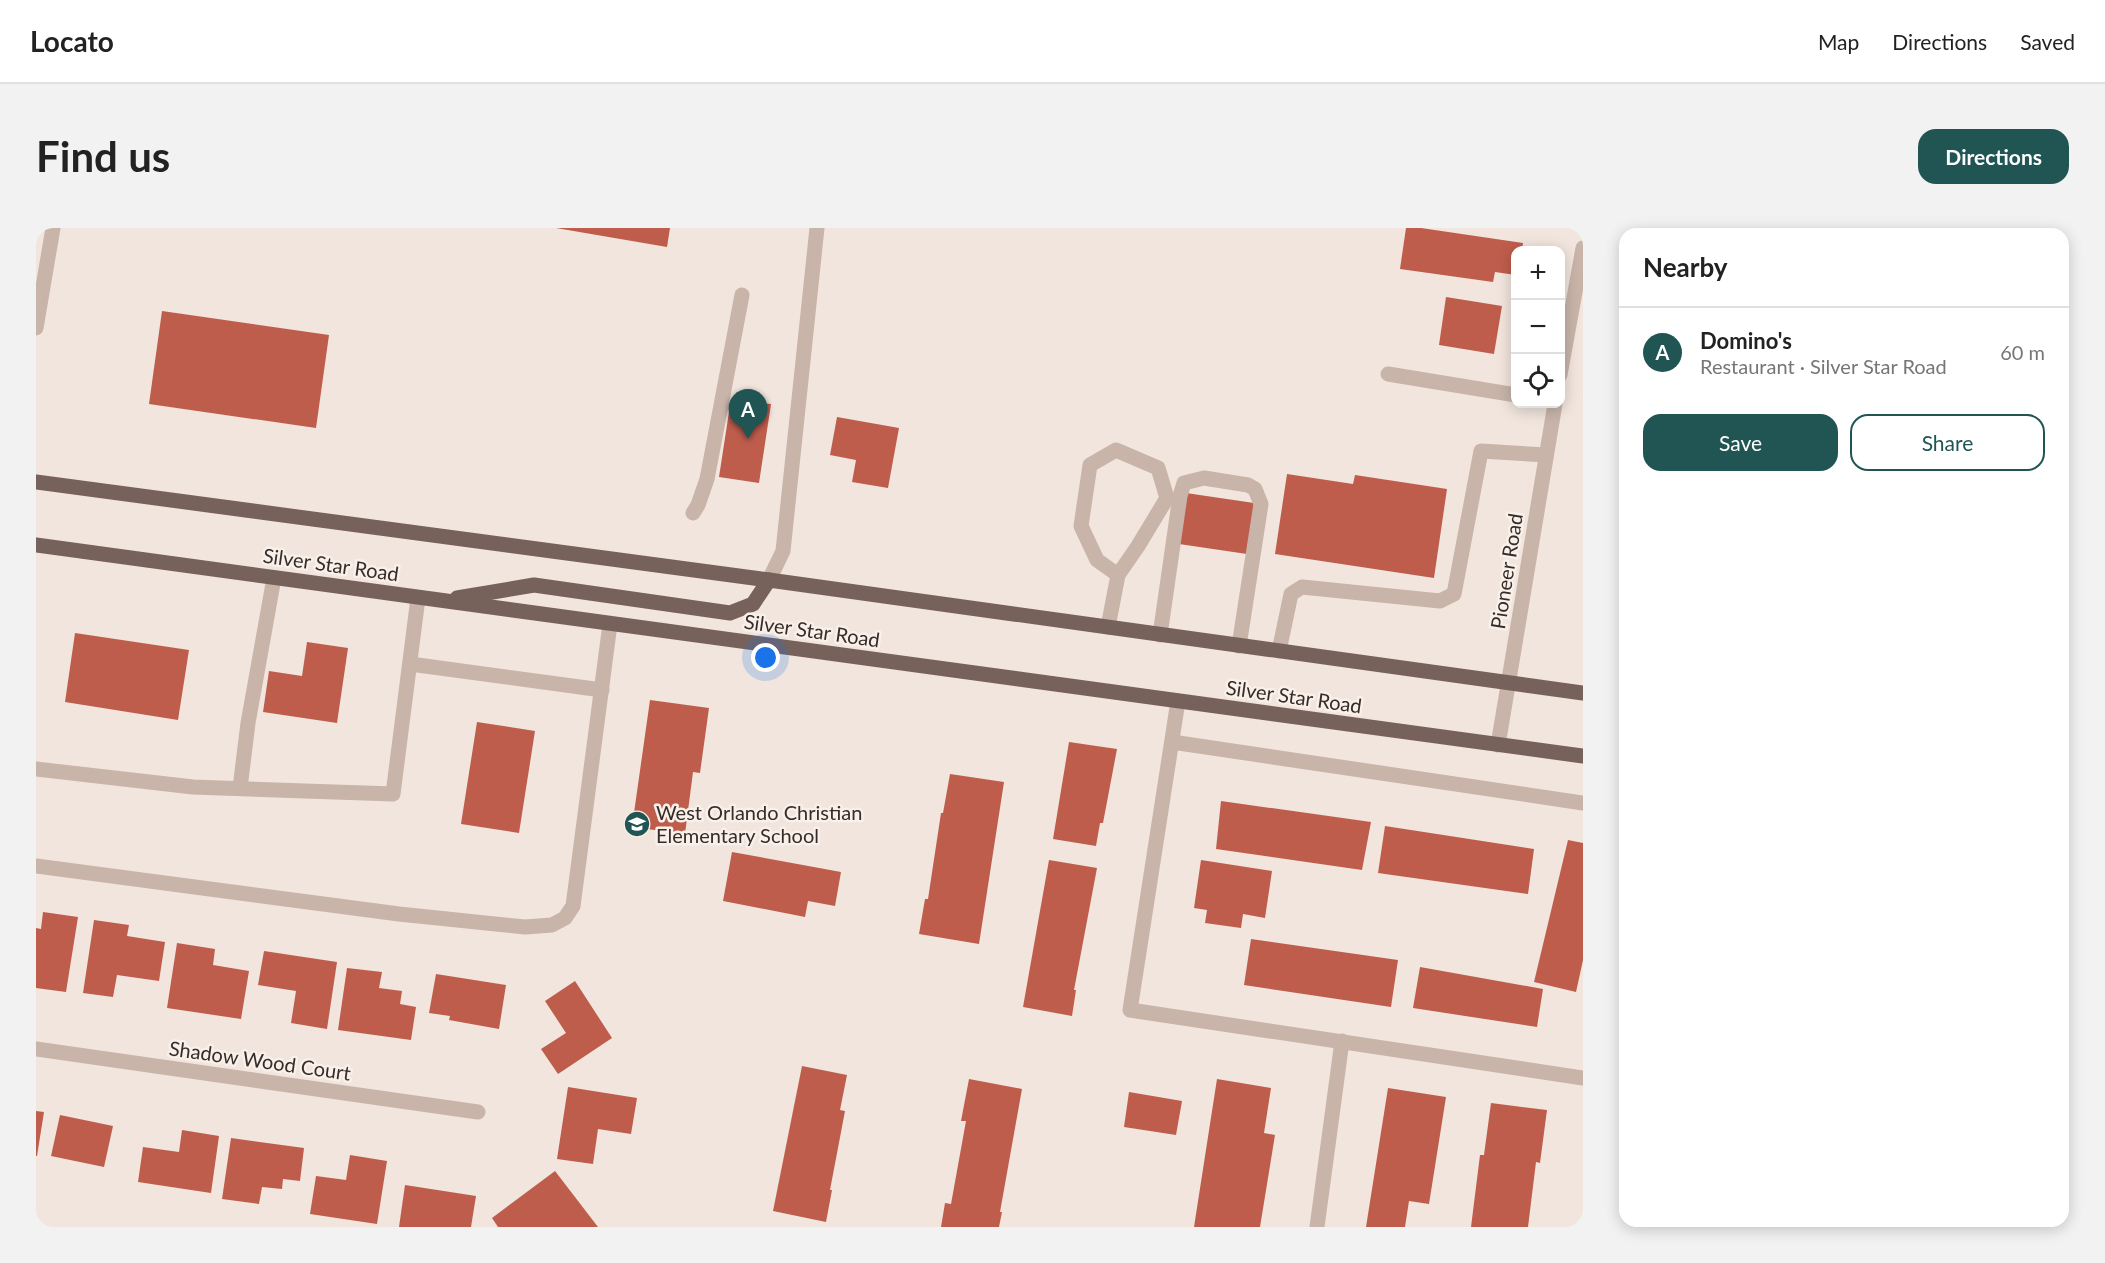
<!DOCTYPE html>
<html lang="en">
<head>
<meta charset="utf-8">
<style>
	body { margin:0; font-family:Lato,sans-serif; background:#f2f2f2; color:#222 }
	.controls { position:absolute; right:18px; top:18px; display:grid; overflow:hidden; border-radius:12px; box-shadow:0 3px 15px #0003 }
	.controls button { width:54px; height:54px; display:grid; place-items:center; padding:0; border:0; border-bottom:2px solid #e0e0e0; background:#fff; color:#222; font:30px sans-serif }
	.you { position:absolute; left:730px; top:430px; width:21px; height:21px; margin:-15px; border:4px solid #fff; border-radius:50%; background:#1a73e8; box-shadow:0 0 0 9px #1a73e833 }
	.badge { display:grid; place-items:center; width:39px; height:39px; border-radius:50%; background:#205554; color:#fff; font-size:20px; font-weight:700 }
	.pin { position:absolute; translate:-50% -50px; filter:drop-shadow(0 2px 3px #0008) }
	.pin::after { content:''; position:absolute; top:32px; width:21px; height:18px; background:inherit; clip-path:polygon(0 0,100% 0,50% 100%) }
	.list { margin:0; padding:0; list-style:none }
	h2 { display:flex; justify-content:space-between; align-items:center; height:78px; margin:0; padding:0 24px; font-size:26px }
	h2 small { font-size:20px; font-weight:400; color:#767676 }
	.list li { display:grid; grid-template-columns:39px 1fr auto; gap:18px; align-items:center; box-sizing:border-box; height:90px; padding:0 24px; border-top:2px solid #e0e0e0 }
	.list b { display:block; font-size:22px; white-space:nowrap }
	.list p { margin:0; font-size:20px; white-space:nowrap; color:#767676 }
	.list em { font-size:20px; font-style:normal; color:#767676 }
	.actions { display:flex; gap:12px; padding:18px 24px }
	.actions a { flex:1; padding:14px 0; border:2px solid #205554; border-radius:18px; text-align:center; font-size:21px; color:#205554 }
	.actions .main { background:#205554; color:#fff }
	.icon { flex:none; width:33px; height:33px; fill:none; stroke:currentColor; stroke-width:2; stroke-linecap:round; stroke-linejoin:round }
	.map { position:relative; flex:none; width:1547px; height:999px; overflow:hidden; border-radius:18px }
	header { display:flex; align-items:center; gap:36px; box-sizing:border-box; height:84px; padding:0 30px; background:#fff; border-bottom:2px solid #e0e0e0 }
	header strong { font-size:28px }
	nav { display:flex; gap:33px; margin-inline-start:auto; font-size:21px }
	.intro { display:flex; align-items:center; justify-content:space-between; box-sizing:border-box; height:144px; padding:0 36px }
	h1 { margin:0; font-size:42px }
	.button { padding:15px 27px; border-radius:18px; background:#205554; color:#fff; font-size:21px; font-weight:700 }
	main { display:flex; gap:36px; padding:0 36px }
	aside { flex:1; background:#fff; border-radius:18px; box-shadow:0 3px 15px #0003 }
	.map>svg:first-child { display:block }
	.building { fill:#bf5d4c }
	.lines { fill:none; stroke-linecap:round; stroke-linejoin:round }
	.minor { stroke:#c8b4a9; stroke-width:15 }
	.major { stroke:#77615b; stroke-width:15 }
	.labels { text-anchor:middle; dominant-baseline:central; stroke-width:5; stroke-linejoin:round; paint-order:stroke }
	.street-label { font-size:20px; fill:#362c29; stroke:#f9f0e9 }
	.poi-label { font-size:20px; fill:#362c29; stroke:#f9f0e9; text-anchor:start }
</style>
</head>
<body>
<header>
<strong>Locato</strong>
<nav><a>Map</a><a>Directions</a><a>Saved</a></nav>
</header>
<div class="intro"><h1>Find us</h1><a class="button">Directions</a></div>
<main>
<div class="map">
<svg width="1547" height="999" viewBox="0 0 1547 999">
	<rect width="100%" height="100%" fill="#f1e5dd"/>
	<!-- building -->
	<g class="building">
		<path d="M520,0H634L631,19Z"/>
		<path d="M1370,0H1385L1487,15L1486,22H1480V47L1459,44L1457,54L1364,41Z"/>
		<path d="M1410,69L1466,78L1458,126L1403,117Z"/>
		<path d="M126,83L293,107L280,200L113,176Z"/>
		<path d="M695,171L735,176L723,255L683,249Z"/>
		<path d="M801,189L863,200L852,260L816,254L820,232L794,227Z"/>
		<path d="M1251,246L1317,256L1319,247L1411,261L1398,350L1239,326Z"/>
		<path d="M1150,265L1218,275L1211,326L1143,316Z"/>
		<path d="M39,405L153,422L142,492L29,474Z"/>
		<path d="M271,414L312,420L301,495L227,484L233,443L266,448Z"/>
		<path d="M614,472L673,480L664,545L657,544L649,606L596,599Z"/>
		<path d="M441,494L499,503L483,605L425,596Z"/>
		<path d="M1033,514L1081,521L1067,595H1064L1060,618L1017,611Z"/>
		<path d="M914,546L968,554L943,716L883,706L889,671H892L905,585H907Z"/>
		<path d="M1185,573L1335,594L1326,642L1180,621Z"/>
		<path d="M1349,598L1498,621L1492,666L1342,645Z"/>
		<path d="M1532,612L1547,615V732L1540,764L1498,754Z"/>
		<path d="M696,624L805,644L799,678L772,673L769,689L687,673Z"/>
		<path d="M1013,632L1061,640L1038,762H1040L1036,788L987,779Z"/>
		<path d="M1165,632L1236,643L1229,690L1207,686L1205,700L1169,695L1171,682L1158,680Z"/>
		<path d="M7,684L42,689L30,764L0,760V700L5,701Z"/>
		<path d="M58,692L93,697L91,708L129,714L123,753L81,747L77,769L47,765Z"/>
		<path d="M1215,711L1362,732L1355,779L1208,757Z"/>
		<path d="M141,715L179,721L177,737L213,743L205,791L131,780Z"/>
		<path d="M228,723L301,734L291,801L255,795L260,763L222,757Z"/>
		<path d="M1384,739L1507,761L1501,799L1377,780Z"/>
		<path d="M311,740L346,744L343,760L366,763L364,776L380,779L375,812L302,802Z"/>
		<path d="M400,746L470,757L463,801L413,792L414,788L393,785Z"/>
		<path d="M539,753L576,810L522,846L505,821L530,805L509,773Z"/>
		<path d="M766,838L811,847L804,882L809,883L794,962H796L790,994L737,983Z"/>
		<path d="M933,851L986,861L964,984H966L963,999H905L909,975L915,976L930,893H925Z"/>
		<path d="M1181,851L1235,860L1228,905L1239,907L1224,999H1158Z"/>
		<path d="M532,859L601,870L595,906L562,901L557,936L521,931Z"/>
		<path d="M1352,860L1410,869L1393,976L1373,973L1369,999H1330Z"/>
		<path d="M1093,864L1146,873L1140,907L1088,899Z"/>
		<path d="M1455,875L1511,882L1504,935L1500,934L1492,999H1435L1444,927H1448Z"/>
		<path d="M0,883L8,884L1,928H0Z"/>
		<path d="M24,887L77,898L68,939L15,928Z"/>
		<path d="M146,902L183,908L175,965L102,954L107,919L143,924Z"/>
		<path d="M195,910L268,920L264,953L247,951L246,961L226,959L223,976L186,971Z"/>
		<path d="M314,927L351,933L341,996L274,986L280,948L310,952Z"/>
		<path d="M519,943L562,999H462L456,990Z"/>
		<path d="M369,957L440,968L435,999H363Z"/>
	</g>
	<g class="lines">
		<!-- minor -->
		<g class="minor">
			<path d="M0,100L17,0"/>
			<path d="M1352,146L1480,167"/>
			<path d="M1524,147L1547,20"/>
			<path d="M657,285L662,277L671,251L706,67"/>
			<path d="M733,352L747,323L781,0"/>
			<path d="M1072,399L1082,347L1102,318L1131,270L1122,240L1080,222L1054,237L1045,298L1061,332L1082,347"/>
			<path d="M1124,407L1144,268L1148,255L1168,250L1212,257L1219,261L1225,276L1203,418"/>
			<path d="M1243,423L1255,366L1266,359L1404,373L1418,366L1445,223L1510,227"/>
			<path d="M374,436L566,462"/>
			<path d="M1142,473L1094,782L1547,850"/>
			<path d="M1136,514L1547,575"/>
			<path d="M1462,517L1519,176"/>
			<path d="M0,541L157,559L357,566L382,370"/>
			<path d="M204,560L212,495L238,350"/>
			<path d="M0,638L363,686L489,699L516,697L529,690L537,678L574,396"/>
			<path d="M0,821L442,884"/>
			<path d="M1281,999L1306,813"/>
		</g>
		<!-- major -->
		<g class="major">
			<path d="M0,254L733,352L1547,465"/>
			<path d="M0,317L1547,528"/>
			<path d="M421,370L498,357L694,385L717,376L733,352"/>
		</g>
	</g>
	<!-- icons -->
	<defs>
		<g id="school-disc" transform="scale(1.35)"><circle r="9.5" fill="#205554" stroke="#f9f0e9"/><path d="M0-5L7-2L0 1L-7-2ZM-4 1L0 2.5L4 1V4Q0 6-4 4Z" fill="#fff"/></g>
	</defs>
	<g fill-rule="evenodd">
		<use href="#school-disc" x="601" y="596"/>
	</g>
	<g class="labels">
		<!-- street labels -->
		<g class="street-label">
			<text transform="translate(295 336) rotate(8)">Silver Star Road</text>
			<text transform="translate(1470 343) rotate(-81)">Pioneer Road</text>
			<text transform="translate(776 402) rotate(8)">Silver Star Road</text>
			<text transform="translate(1258 468) rotate(8)">Silver Star Road</text>
			<text transform="translate(224 832) rotate(8)">Shadow Wood Court</text>
		</g>
		<!-- poi labels -->
		<g class="poi-label">
			<text x="620" y="584">West Orlando Christian<tspan x="620" dy="23">Elementary School</tspan></text>
		</g>
	</g>
</svg>
<div class="controls">
<button>+</button>
<button>−</button>
<button><svg class="icon" aria-label="locate" viewBox="0 0 24 24"><circle cx="12" cy="12" r="6"/><path d="M12 2v4M12 18v4M2 12h4M18 12h4"/></svg></button>
</div>
<div class="you"></div>
<div class="pin badge" style="left:712px;top:211px">A</div>
</div>
<aside>
<h2>Nearby<small></small></h2>
<ul class="list">
<li><span class="badge">A</span><div><b>Domino's</b><p>Restaurant · Silver Star Road</p></div><em>60 m</em></li>
</ul>
<div class="actions"><a class="main">Save</a><a>Share</a></div>
</aside>
</main>
</body>
</html>
